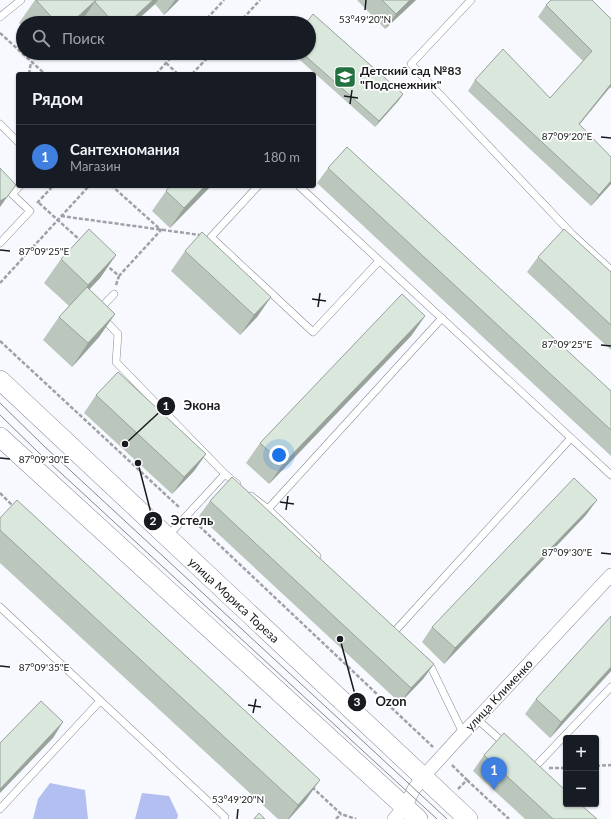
<!DOCTYPE html>
<html lang="ru">
<head>
<meta charset="utf-8">
<style>
	body { margin:0; font-family:Lato,sans-serif; background:#20242c; color:#f1f3f6 }
	.controls { position:absolute; right:12px; bottom:12px; display:grid; overflow:hidden; border-radius:4px; box-shadow:0 1px 3px #0004 }
	.controls button { width:36px; height:36px; display:grid; place-items:center; padding:0; border:0; border-bottom:1px solid #363941; background:#171b24; color:#f1f3f6; font:20px sans-serif }
	.you { position:absolute; left:279px; top:455px; width:14px; height:14px; margin:-10px; border:3px solid #fff; border-radius:50%; background:#1a73e8; box-shadow:0 0 0 6px #1a73e833 }
	.badge { display:grid; place-items:center; width:26px; height:26px; border-radius:50%; background:#db2777; color:#fff; font-size:13px; font-weight:700 }
	.pin { position:absolute; translate:-50% -33px; filter:drop-shadow(0 1px 2px #0008) }
	.pin::after { content:''; position:absolute; top:21px; width:14px; height:12px; background:inherit; clip-path:polygon(0 0,100% 0,50% 100%) }
	.list { margin:0; padding:0; list-style:none }
	h2 { display:flex; justify-content:space-between; align-items:center; height:52px; margin:0; padding:0 16px; font-size:17px }
	h2 small { font-size:13px; font-weight:400; color:#9ea1a6 }
	.list li { display:grid; grid-template-columns:26px 1fr auto; gap:12px; align-items:center; box-sizing:border-box; height:64px; padding:0 16px; border-top:1px solid #363941 }
	.list b { display:block; font-size:15px; white-space:nowrap }
	.list p { margin:0; font-size:13px; white-space:nowrap; color:#9ea1a6 }
	.list em { font-size:13px; font-style:normal; color:#9ea1a6 }
	.icon { flex:none; width:22px; height:22px; fill:none; stroke:currentColor; stroke-width:2; stroke-linecap:round; stroke-linejoin:round }
	.map { position:relative; flex:none; width:611px; height:819px; overflow:hidden }
	.search { position:absolute; background:#171b24; box-shadow:0 1px 3px #0004; left:16px; top:16px; width:300px; height:44px; display:flex; align-items:center; gap:10px; box-sizing:border-box; padding:0 14px; border-radius:22px; color:#9ea1a6; font-size:15px }
	.panel { position:absolute; background:#171b24; box-shadow:0 1px 3px #0004; left:16px; top:72px; width:300px; height:116px; border-radius:4px }
	.map>svg:first-child { display:block }
	.forest { fill:#b2bff0 }
	.lines { fill:none; stroke-linecap:round; stroke-linejoin:round }
	.lane-casing { stroke:#868a97; stroke-width:8 }
	.street-casing { stroke:#868a97; stroke-width:14 }
	.secondary-casing { stroke:#868a97; stroke-width:20 }
	.path { stroke:#9fa1a7; stroke-width:2.5; stroke-dasharray:4 2; stroke-linecap:butt }
	.lane { stroke:#fff; stroke-width:7 }
	.street { stroke:#fff; stroke-width:13 }
	.secondary { stroke:#fff; stroke-width:19 }
	.tram { stroke:#87898e; stroke-width:1 }
	.wall { fill:#bbc7bd }
	.shaded-wall { fill:#98a29a }
	.building { fill:#d9e7dc; stroke:#98a29a }
	.ticks { fill:none; stroke:#191a1f; stroke-width:1.5 }
	.labels { text-anchor:middle; dominant-baseline:central; stroke-width:3.5; stroke-linejoin:round; paint-order:stroke }
	.poi-label { font-size:12px; font-weight:bold; fill:#191a1f; stroke:#fff; text-anchor:start }
	.street-label { font-size:12px; fill:#191a1f; stroke:#fff }
	.ticks-label { font-size:10px; text-anchor:middle; fill:#191a1f; stroke:#fff; stroke-width:3.5; stroke-linejoin:round; paint-order:stroke }
	.leader { fill:none; stroke:#191a1f; stroke-width:1.5 }
	.callout-dot { fill:#191a1f; stroke:#fff; stroke-width:1.5 }
	.mark-label { font-size:12px; text-anchor:middle; font-weight:bold; fill:#fff }
	.callout-label { font-size:13px; text-anchor:middle; font-weight:bold; fill:#191a1f; stroke:#fff; stroke-width:3.5; stroke-linejoin:round; paint-order:stroke }
</style>
</head>
<body>
<div class="map">
<svg width="611" height="819" viewBox="0 0 611 819">
	<rect width="100%" height="100%" fill="#f7f9ff"/>
	<!-- forest -->
	<g class="forest">
		<path d="M50,783L85,790L88,819H33L38,799Z"/>
		<path d="M142,793L169,796L178,815L177,819H135Z"/>
	</g>
	<g class="lines">
		<!-- lane casing -->
		<g class="lane-casing">
			<g id="lane">
				<path d="M471,0L411,64L572,234L611,270"/>
				<path d="M0,17L21,0"/>
				<path d="M0,124L18,142"/>
				<path d="M258,186L211,237L313,332L379,261"/>
				<path d="M299,186L611,475"/>
				<path d="M0,243L30,211L12,194L20,186"/>
				<path d="M99,310L114,294"/>
				<path d="M102,317L118,334L116,362L225,474L237,484"/>
				<path d="M251,496L268,509L317,556"/>
				<path d="M268,509L442,318"/>
				<path d="M168,536L225,474"/>
				<path d="M0,607L225,817L224,819"/>
				<path d="M395,631L571,438"/>
				<path d="M425,661L431,667L463,733"/>
				<path d="M477,719L505,744"/>
				<path d="M533,769L611,687"/>
				<path d="M0,809L100,701"/>
			</g>
		</g>
		<!-- street casing -->
		<g class="street-casing">
			<path id="street" d="M394,819L405,807L414,789L423,777L463,733L477,719L611,575"/>
		</g>
		<!-- secondary casing -->
		<g class="secondary-casing">
			<g id="secondary">
				<path d="M0,380L468,819"/>
				<path d="M0,437L418,819"/>
			</g>
		</g>
		<!-- path -->
		<g class="path">
			<path d="M203,23L224,0"/>
			<path d="M239,23L260,0"/>
			<path d="M0,33L45,74"/>
			<path d="M166,63L178,74"/>
			<path d="M29,74L31,62"/>
			<path d="M156,74L175,53"/>
			<path d="M192,74L212,53"/>
			<path d="M37,203L53,186"/>
			<path d="M39,203L81,241"/>
			<path d="M61,216L200,235"/>
			<path d="M105,264L119,276L161,230L112,186"/>
			<path d="M0,283L89,186"/>
			<path d="M116,285L119,276"/>
			<path d="M0,341L180,508"/>
			<path d="M0,493L14,507"/>
			<path d="M195,522L433,747"/>
			<path d="M452,765L467,780L458,789"/>
			<path d="M596,766L611,765"/>
			<path d="M549,768H566"/>
			<path d="M467,780L509,819"/>
			<path d="M312,787L341,814L356,819"/>
			<path d="M336,819L341,814"/>
		</g>
		<!-- lane -->
		<use href="#lane" class="lane"/>
		<!-- street -->
		<use href="#street" class="street"/>
		<!-- secondary -->
		<use href="#secondary" class="secondary"/>
		<!-- tram -->
		<g class="tram">
			<path d="M0,403L45,447L447,819"/>
			<path d="M0,415L38,452L437,819"/>
		</g>
	</g>
	<!-- wall -->
	<g class="wall">
		<path d="M35,0H179L164,15L155,4L134,23H88L84,18L80,23H23V27L19,23Z"/>
		<path d="M357,0H416L385,29Z"/>
		<path d="M546,5L611,19V89L610,87L579,124L611,184L591,206L468,91L475,80L550,98L583,61L538,17Z"/>
		<path d="M292,53H309L403,94L399,100L375,127Z"/>
		<path d="M328,168L611,391V456L317,183Z"/>
		<path d="M170,186H211L170,228L152,211L166,191Z"/>
		<path d="M185,251L271,297L257,317L240,335L171,271Z"/>
		<path d="M116,255L100,278L89,289L115,314L99,337L72,367L43,340L59,317L69,306L44,283L61,259Z"/>
		<path d="M538,257L611,272V350L527,272Z"/>
		<path d="M425,316L411,336L269,484L246,463L260,443Z"/>
		<path d="M96,395L206,454L194,471L172,494L84,413Z"/>
		<path d="M210,501L434,664L423,679L400,703L199,516Z"/>
		<path d="M586,515L444,664L422,642L432,627Z"/>
		<path d="M0,518L306,800L289,819H278L0,563Z"/>
		<path d="M611,671L550,738L525,714L536,699Z"/>
		<path d="M484,755L597,819H525L473,771Z"/>
	</g>
	<!-- shaded-wall -->
	<g class="shaded-wall">
		<path d="M96,0L81,22L80,23H71Z"/>
		<path d="M153,0H158L155,4L134,23H128Z"/>
		<path d="M175,0H179L164,15Z"/>
		<path d="M410,0H416L385,29L396,14Z"/>
		<path d="M611,84V86L571,135L579,124Z"/>
		<path d="M403,94L399,100L375,127L379,121Z"/>
		<path d="M611,181V184L591,206L599,195Z"/>
		<path d="M16,185L5,200L0,207V201Z"/>
		<path d="M205,186H211L170,228L184,208Z"/>
		<path d="M116,255L100,278L72,308L88,285Z"/>
		<path d="M271,297L257,317L240,335L254,315Z"/>
		<path d="M115,314L99,337L72,367L88,343Z"/>
		<path d="M425,316L411,336L269,484L283,464Z"/>
		<path d="M206,454L194,471L172,494L184,477Z"/>
		<path d="M597,500L586,515L444,664L455,648Z"/>
		<path d="M434,664L423,679L400,703L411,688Z"/>
		<path d="M611,667V671L550,738L561,722Z"/>
		<path d="M63,722L53,738L0,793V789Z"/>
		<path d="M320,780L306,800L289,819H288L298,805Z"/>
	</g>
	<!-- building -->
	<g class="building">
		<path d="M36,0H96L71,23H57Z"/>
		<path d="M96,0H153L128,23H114L95,2Z"/>
		<path d="M382,0H410L396,14Z"/>
		<path d="M551,0H592L611,19V84L579,124L611,157V181L599,195L475,80L503,49L550,98L592,51L546,5Z"/>
		<path d="M313,14L403,94L379,121L302,53H309V23H306Z"/>
		<path d="M347,147L611,391V430L328,168Z"/>
		<path d="M0,168L16,185L7,197L0,201Z"/>
		<path d="M170,186H205L184,208L166,191Z"/>
		<path d="M89,229L116,255L88,285L61,259Z"/>
		<path d="M564,229L611,272V325L538,257Z"/>
		<path d="M202,232L271,297L254,315L185,251Z"/>
		<path d="M87,287L115,314L88,343L59,317Z"/>
		<path d="M402,294L425,316L283,464L260,443Z"/>
		<path d="M118,372L206,454L184,477L96,395Z"/>
		<path d="M232,477L434,664L411,688L210,501Z"/>
		<path d="M574,478L597,500L455,648L432,627Z"/>
		<path d="M17,500L320,780L298,805L0,530V518Z"/>
		<path d="M611,616V667L561,722L536,699Z"/>
		<path d="M41,701L63,722L0,789V743Z"/>
		<path d="M504,733L566,791V804H580L597,819H553L484,755Z"/>
		<path d="M259,813L265,819H254Z"/>
	</g>
	<!-- ticks -->
	<path class="ticks" d="M365,10L366,0M344,96L358,98M350,104L352,90M601,137L611,138M0,250L10,251M312,299L326,301M318,307L320,293M601,345L611,346M0,458L10,459M280,502L294,504M286,510L288,496M601,553L611,554M0,666L10,667M248,705L261,707M253,713L256,699M237,819L238,809"/>
	<!-- icons -->
	<defs>
		<g id="school-square" transform="scale(1.15)"><rect x="-9" y="-9" width="18" height="18" rx="4" fill="#237141" stroke="#fff"/><path d="M0-5L7-2L0 1L-7-2ZM-4 1L0 2.5L4 1V4Q0 6-4 4Z" fill="#fff"/></g>
	</defs>
	<g fill-rule="evenodd">
		<use href="#school-square" x="345" y="77"/>
	</g>
	<g class="labels">
		<!-- poi labels -->
		<g class="poi-label">
			<text x="360" y="70">Детский сад №83<tspan x="360" dy="14">"Подснежник"</tspan></text>
		</g>
		<!-- street labels -->
		<g class="street-label">
			<text transform="translate(234 600) rotate(43)">улица Мориса Тореза</text>
			<text transform="translate(499 695) rotate(-47)">улица Клименко</text>
		</g>
	</g>
	<g class="ticks-label">
		<text x="365" y="23">53°49'20"N</text>
		<text x="567" y="140">87°09'20"E</text>
		<text x="44" y="255">87°09'25"E</text>
		<text x="567" y="348">87°09'25"E</text>
		<text x="44" y="463">87°09'30"E</text>
		<text x="567" y="556">87°09'30"E</text>
		<text x="44" y="671">87°09'35"E</text>
		<text x="238" y="803">53°49'20"N</text>
	</g>
	<!-- callouts -->
	<path class="leader" d="M125 444L166 406M138 463L153 521M340 639L357 702"/>
	<g class="callout-dot">
		<circle cx="125" cy="444" r="4"/>
		<circle cx="138" cy="463" r="4"/>
		<circle cx="340" cy="639" r="4"/>
		<circle cx="166" cy="406" r="10"/>
		<circle cx="153" cy="521" r="10"/>
		<circle cx="357" cy="702" r="10"/>
	</g>
	<g class="mark-label">
		<text x="166" y="410">1</text>
		<text x="153" y="525">2</text>
		<text x="357" y="706">3</text>
	</g>
	<g class="callout-label">
		<text x="202" y="410">Экона</text>
		<text x="192" y="525">Эстель</text>
		<text x="391" y="706">Ozon</text>
	</g>
</svg>
<div class="controls">
<button>+</button>
<button>−</button>
</div>
<div class="you"></div>
<div class="pin badge" style="left:494px;top:790px;background:#3f7fe0">1</div>
<div class="search"><svg class="icon" aria-label="search" viewBox="0 0 24 24"><circle cx="10" cy="10" r="6"/><path d="M15 15l6 6"/></svg>Поиск</div>
<section class="panel">
<h2>Рядом<small></small></h2>
<ul class="list">
<li><span class="badge" style="background:#3f7fe0">1</span><div><b>Сантехномания</b><p>Магазин</p></div><em>180 m</em></li>
</ul>
</section>
</div>
</body>
</html>
